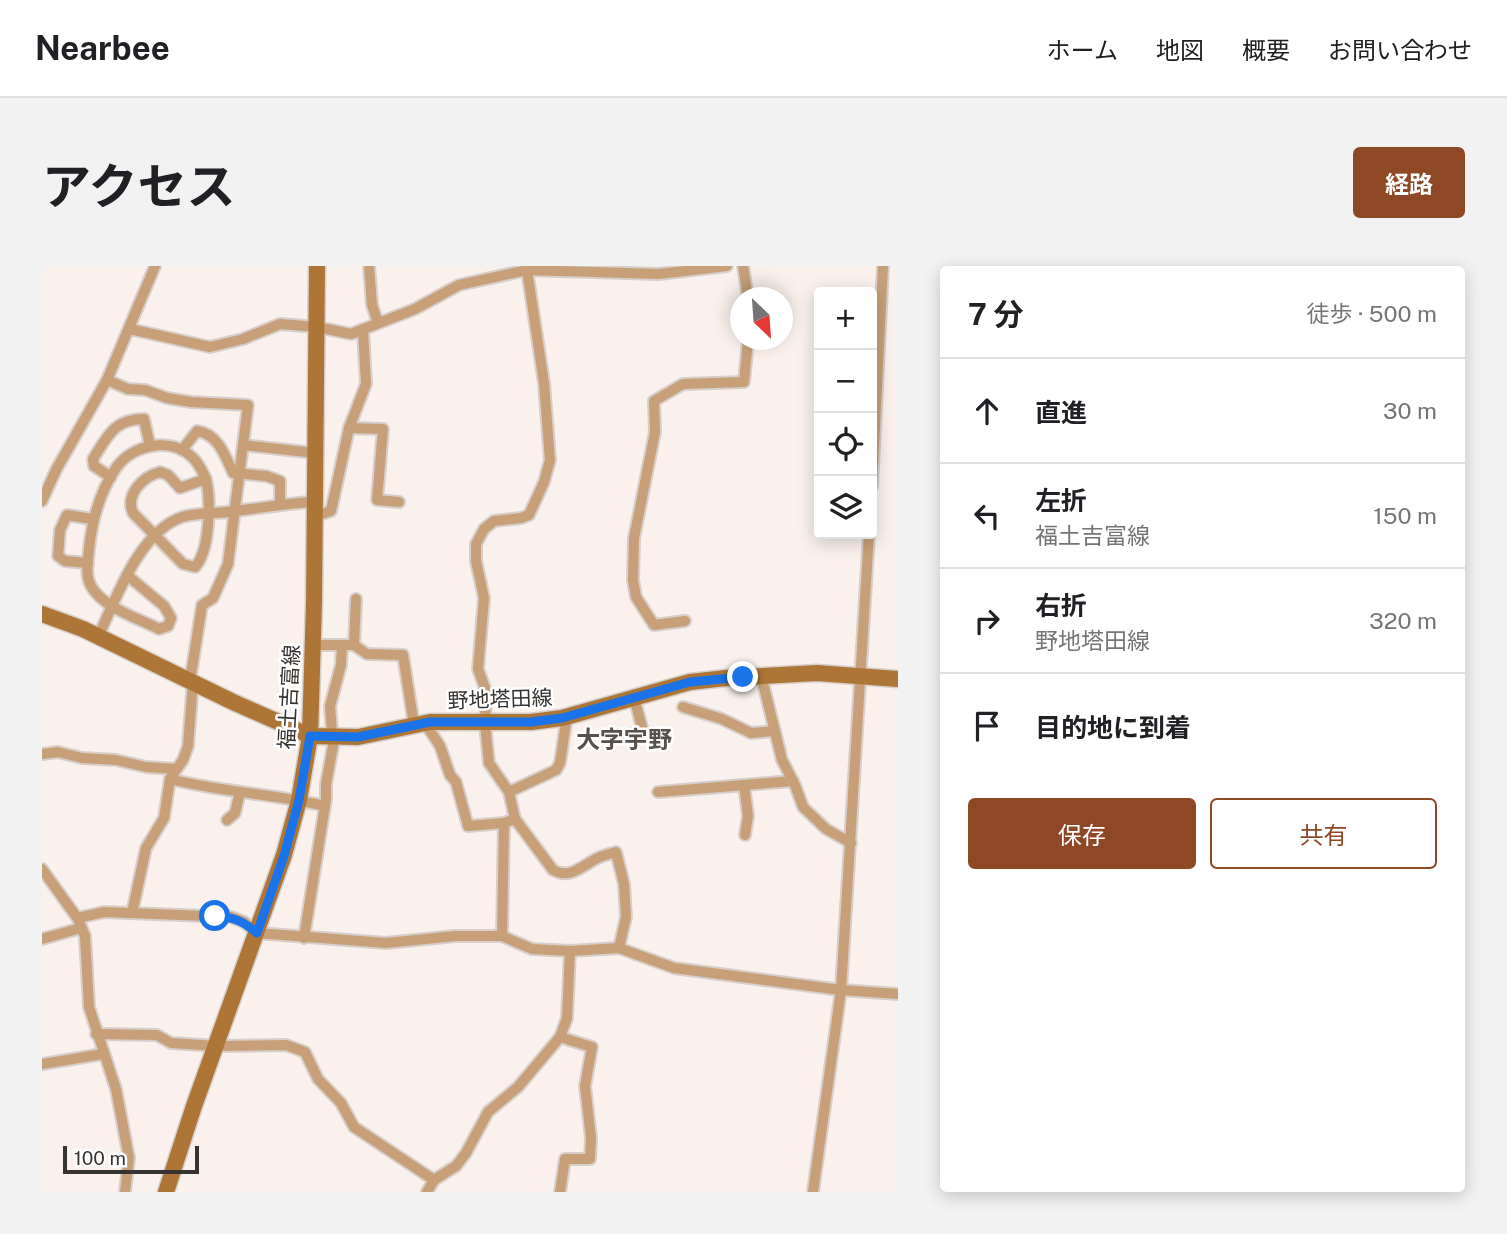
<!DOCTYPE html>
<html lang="ja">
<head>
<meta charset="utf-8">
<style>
	body { margin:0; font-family:"Public Sans","Noto Sans JP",sans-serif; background:#f2f2f2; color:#202124 }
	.controls { position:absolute; right:21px; top:21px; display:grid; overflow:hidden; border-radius:7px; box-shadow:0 4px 18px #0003 }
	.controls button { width:63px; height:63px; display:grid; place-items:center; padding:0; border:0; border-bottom:2px solid #e0e0e0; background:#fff; color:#202124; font:35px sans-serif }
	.compass { position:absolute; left:688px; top:21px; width:63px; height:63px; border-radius:50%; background:#fff; box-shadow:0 4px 18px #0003; rotate:155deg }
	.scale { position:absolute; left:21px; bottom:18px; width:136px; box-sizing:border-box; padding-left:7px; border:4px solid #363331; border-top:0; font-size:19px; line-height:24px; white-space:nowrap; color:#363331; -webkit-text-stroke:5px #fff; paint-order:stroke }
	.stop { position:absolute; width:21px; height:21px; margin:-16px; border:5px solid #1a73e8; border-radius:50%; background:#fff }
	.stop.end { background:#1a73e8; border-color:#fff; box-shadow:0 2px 7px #0008 }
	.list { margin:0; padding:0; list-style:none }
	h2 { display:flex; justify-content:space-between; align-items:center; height:91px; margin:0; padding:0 28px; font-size:30px }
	h2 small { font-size:23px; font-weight:400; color:#757577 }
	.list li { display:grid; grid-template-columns:46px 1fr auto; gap:21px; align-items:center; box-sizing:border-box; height:105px; padding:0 28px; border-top:2px solid #e0e0e0 }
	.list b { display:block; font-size:26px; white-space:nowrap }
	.list p { margin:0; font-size:23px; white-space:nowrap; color:#757577 }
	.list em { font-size:23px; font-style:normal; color:#757577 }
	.actions { display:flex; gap:14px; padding:21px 28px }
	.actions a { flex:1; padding:16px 0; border:2px solid #8f4825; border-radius:7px; text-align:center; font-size:24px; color:#8f4825 }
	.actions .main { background:#8f4825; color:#fff }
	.icon { flex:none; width:38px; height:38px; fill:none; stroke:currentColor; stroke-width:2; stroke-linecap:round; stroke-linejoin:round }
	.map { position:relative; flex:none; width:856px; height:926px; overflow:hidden; border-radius:7px }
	header { display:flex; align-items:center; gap:42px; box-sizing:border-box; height:98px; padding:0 35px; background:#fff; border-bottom:2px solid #e0e0e0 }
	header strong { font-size:33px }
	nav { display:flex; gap:38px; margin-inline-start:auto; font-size:24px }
	.intro { display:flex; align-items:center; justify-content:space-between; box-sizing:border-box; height:168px; padding:0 42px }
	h1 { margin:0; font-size:49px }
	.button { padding:18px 32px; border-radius:7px; background:#8f4825; color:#fff; font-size:24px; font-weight:700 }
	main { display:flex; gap:42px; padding:0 42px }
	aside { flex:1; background:#fff; border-radius:7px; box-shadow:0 4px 18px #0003 }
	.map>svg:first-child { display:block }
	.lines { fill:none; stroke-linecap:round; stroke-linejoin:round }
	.minor-casing { stroke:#d7cfca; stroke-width:14 }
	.secondary-casing { stroke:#d7cfca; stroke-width:19 }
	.minor { stroke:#c7a079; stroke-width:10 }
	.secondary { stroke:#ae7636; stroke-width:16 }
	.route { stroke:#1a73e8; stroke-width:9 }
	.labels { text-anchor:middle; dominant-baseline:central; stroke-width:5; stroke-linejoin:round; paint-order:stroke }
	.street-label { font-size:21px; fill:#363331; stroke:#fff }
	.quarter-label { font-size:24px; font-weight:bold; fill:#57504b; stroke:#fff }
</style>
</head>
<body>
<header>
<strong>Nearbee</strong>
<nav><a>ホーム</a><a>地図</a><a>概要</a><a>お問い合わせ</a></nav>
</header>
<div class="intro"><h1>アクセス</h1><a class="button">経路</a></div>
<main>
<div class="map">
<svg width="856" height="926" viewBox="0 0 856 926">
	<rect width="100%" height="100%" fill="#faf1ec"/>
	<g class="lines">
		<!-- minor casing -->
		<g class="minor-casing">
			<g id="minor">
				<path d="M327,0L330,39L336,57"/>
				<path d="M701,0L706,32"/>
				<path d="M88,63L168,81L201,73L238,58L275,61L309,68L373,43L417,19L485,4L617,8L685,0"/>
				<path d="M65,114L86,123L103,124L125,132L149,136L206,139L186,298L171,332L160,339L148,415"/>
				<path d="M307,162L324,118L321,63"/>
				<path d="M201,179L273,187"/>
				<path d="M140,184L155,165C176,168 183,189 191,207L224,210L238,215V238"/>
				<path d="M118,206L126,209L138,222L164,213C169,235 168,285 153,301L141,298L91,247C83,229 100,211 118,206Z"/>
				<path d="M69,211L52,200L51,193C66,170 72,153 102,153L108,180"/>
				<path d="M830,220L841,0"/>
				<path d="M0,235L14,204L65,114L113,0"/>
				<path d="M273,250L289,245L307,162L341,163L335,234L357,236"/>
				<path d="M46,297L23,295L16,290L18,264L25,249L50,253"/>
				<path d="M85,309L122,340L129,352L126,360L117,363C96,352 61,342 49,320C43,310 46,295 47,283C50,254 57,227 74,202C90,179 128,170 150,191C157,197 160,205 164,213"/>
				<path d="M643,355L612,359L594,331L591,314L592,272L613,166L612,135L641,118L702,116L706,74"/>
				<path d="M56,371C74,333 97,266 140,251C157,246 176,248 194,245C220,242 246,237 273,236"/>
				<path d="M271,379H312L325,388L361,389L372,459"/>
				<path d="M312,379L314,333"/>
				<path d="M719,409L740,494L753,519L761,541L784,563L809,577"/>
				<path d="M592,431L602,469"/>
				<path d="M641,441L680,453L709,467L733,465"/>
				<path d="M383,457L398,480L408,509L414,516L426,560L462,557"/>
				<path d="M580,471L600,465"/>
				<path d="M0,488L16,486L40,492L74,494L104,501L134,503"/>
				<path d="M128,513C179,526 232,528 283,540"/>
				<path d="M702,519L706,550L703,569"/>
				<path d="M467,526L514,504L518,497L525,450"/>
				<path d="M616,526L751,515"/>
				<path d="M473,553L511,604C527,613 538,602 552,594C558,590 567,588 574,586L582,618L584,651L577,682"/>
				<path d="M185,554L193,547L198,526"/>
				<path d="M0,603L36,653L43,670L47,741L74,823L87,892L83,926"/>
				<path d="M90,647L104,582L122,552L128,513L141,494L146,480L151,416"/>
				<path d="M40,651L62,646L189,651L202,656L215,667L344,677L413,670H460L490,683L528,685L577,682L632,702L799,724L856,728"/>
				<path d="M460,670L462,557L473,553L467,526L447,497L443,458L444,425L436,403L442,332L434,295V278L442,263L452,255L479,252L487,249L502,216L508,194L502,117L485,4"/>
				<path d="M262,672L284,533V518L291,480L288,440L299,399L300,379"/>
				<path d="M0,673L39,662"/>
				<path d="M54,768L115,769L129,777L174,780L244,779L263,786L276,813L299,837L312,861L392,914"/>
				<path d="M0,798L61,788"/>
				<path d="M385,926L392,914L414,900L424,887L446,846L476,821L518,771L525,752L528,685"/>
				<path d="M518,926L523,893H548L549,872L543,820L550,781L518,771"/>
				<path d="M771,926L799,724L827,268"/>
			</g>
		</g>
		<!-- secondary casing -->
		<g class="secondary-casing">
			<g id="secondary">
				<path d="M0,348L41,363L191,436L268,470L316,471L388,456H489L520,452L648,416L684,412L775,407L856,413"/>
				<path d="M124,926L152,840L242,589L257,534L268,470L272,337L275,0"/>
			</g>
		</g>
		<!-- minor -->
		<use href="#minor" class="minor"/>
		<!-- secondary -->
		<use href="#secondary" class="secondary"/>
	</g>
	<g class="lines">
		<!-- route -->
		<path class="route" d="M173,650C191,651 201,655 215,667L242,590L257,534L268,470L316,471L388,456H489L520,452L648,416L701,411"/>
	</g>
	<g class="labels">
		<!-- street labels -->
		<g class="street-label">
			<text transform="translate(247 431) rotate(-87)">福土吉富線</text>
			<text transform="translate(458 433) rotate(-2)">野地塔田線</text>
		</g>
		<!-- quarter labels -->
		<g class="quarter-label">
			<text x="582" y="473">大字宇野</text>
		</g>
	</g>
</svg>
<div class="controls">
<button>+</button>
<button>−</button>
<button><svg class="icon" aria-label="locate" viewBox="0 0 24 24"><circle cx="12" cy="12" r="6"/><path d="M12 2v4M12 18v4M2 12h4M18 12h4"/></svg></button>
<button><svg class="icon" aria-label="layers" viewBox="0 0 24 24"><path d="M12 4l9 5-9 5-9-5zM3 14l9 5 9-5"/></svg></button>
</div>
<svg class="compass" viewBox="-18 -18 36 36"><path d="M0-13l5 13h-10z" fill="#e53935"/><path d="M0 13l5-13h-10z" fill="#757577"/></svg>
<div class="scale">100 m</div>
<div class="stop" style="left:173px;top:650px"></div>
<div class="stop end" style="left:701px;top:411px"></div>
</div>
<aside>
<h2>7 分<small>徒歩 · 500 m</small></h2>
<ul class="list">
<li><svg class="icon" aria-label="ahead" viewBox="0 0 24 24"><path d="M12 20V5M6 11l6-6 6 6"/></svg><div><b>直進</b></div><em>30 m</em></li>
<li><svg class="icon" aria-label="left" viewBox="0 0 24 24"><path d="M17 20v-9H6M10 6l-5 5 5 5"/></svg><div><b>左折</b><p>福土吉富線</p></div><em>150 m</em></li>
<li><svg class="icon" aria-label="right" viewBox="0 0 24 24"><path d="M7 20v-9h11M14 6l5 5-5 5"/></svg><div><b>右折</b><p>野地塔田線</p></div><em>320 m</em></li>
<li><svg class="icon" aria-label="arrive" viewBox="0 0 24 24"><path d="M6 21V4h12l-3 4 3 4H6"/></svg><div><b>目的地に到着</b></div></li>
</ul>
<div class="actions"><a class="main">保存</a><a>共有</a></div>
</aside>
</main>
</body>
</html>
